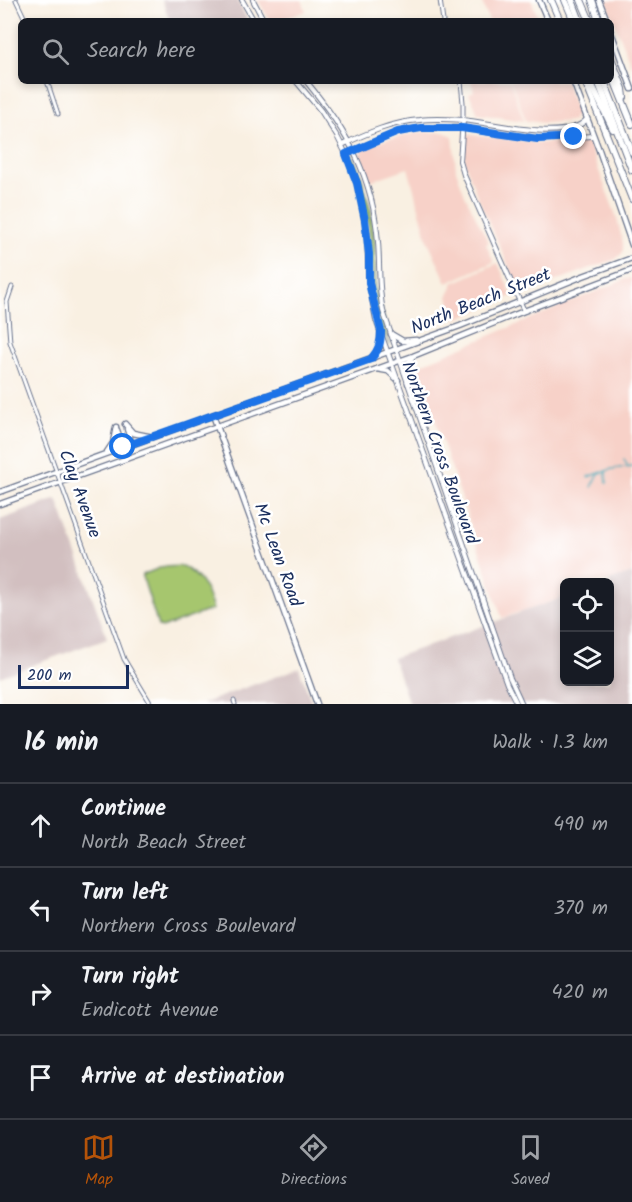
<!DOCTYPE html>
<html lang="en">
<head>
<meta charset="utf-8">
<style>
	body { margin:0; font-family:Kalam,sans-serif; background:#242831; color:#f1f3f6 }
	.controls { position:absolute; right:18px; bottom:18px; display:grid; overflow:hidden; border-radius:9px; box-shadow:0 3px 9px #0003 }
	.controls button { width:54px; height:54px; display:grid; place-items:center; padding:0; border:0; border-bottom:2px solid #363941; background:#171b24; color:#f1f3f6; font:30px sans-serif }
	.scale { position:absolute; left:18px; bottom:15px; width:111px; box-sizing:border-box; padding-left:6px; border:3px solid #1b2f5e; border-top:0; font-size:16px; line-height:21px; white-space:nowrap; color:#1b2f5e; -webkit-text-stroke:4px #fff; paint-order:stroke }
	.stop { position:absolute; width:18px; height:18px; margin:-14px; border:4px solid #1a73e8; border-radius:50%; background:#fff }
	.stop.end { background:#1a73e8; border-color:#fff; box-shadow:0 2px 6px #0008 }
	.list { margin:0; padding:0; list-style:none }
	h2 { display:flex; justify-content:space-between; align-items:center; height:78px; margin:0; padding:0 24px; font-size:26px }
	h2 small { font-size:20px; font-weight:400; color:#9ea1a6 }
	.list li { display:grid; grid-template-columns:39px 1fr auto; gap:18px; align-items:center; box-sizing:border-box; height:84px; padding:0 24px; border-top:2px solid #363941 }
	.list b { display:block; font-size:22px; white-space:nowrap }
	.list p { margin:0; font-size:20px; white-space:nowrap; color:#9ea1a6 }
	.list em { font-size:20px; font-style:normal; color:#9ea1a6 }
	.icon { flex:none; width:33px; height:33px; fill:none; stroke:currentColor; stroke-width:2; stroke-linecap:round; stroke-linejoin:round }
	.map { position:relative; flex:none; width:632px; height:704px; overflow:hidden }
	.search { position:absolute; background:#171b24; box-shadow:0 3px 9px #0003; left:18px; right:18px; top:18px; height:66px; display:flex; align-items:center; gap:15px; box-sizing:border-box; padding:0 21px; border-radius:9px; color:#9ea1a6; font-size:22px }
	.sheet { height:414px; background:#171b24 }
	nav { display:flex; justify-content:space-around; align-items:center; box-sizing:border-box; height:84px; border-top:2px solid #363941; background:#171b24; font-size:16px; color:#9ea1a6 }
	nav a { display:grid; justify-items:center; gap:3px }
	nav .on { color:#b45309 }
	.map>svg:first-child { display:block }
	.built { fill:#f7d1c8 }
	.industrial { fill:#d2bfc0 }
	.green { fill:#a6c66e; stroke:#607a66; stroke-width:1.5 }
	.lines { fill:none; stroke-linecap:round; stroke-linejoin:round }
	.stream { stroke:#3ba9b9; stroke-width:1.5 }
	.minor-casing { stroke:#69738c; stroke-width:5 }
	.tertiary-casing { stroke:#69738c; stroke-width:6 }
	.secondary-casing { stroke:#69738c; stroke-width:7 }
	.motorway-casing { stroke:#69738c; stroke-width:8 }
	.minor { stroke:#fff; stroke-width:3 }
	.tertiary { stroke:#fff; stroke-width:4 }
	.secondary { stroke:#fff; stroke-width:4.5 }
	.motorway { stroke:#fff; stroke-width:6 }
	.route { stroke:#1a73e8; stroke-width:8 }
	.labels { text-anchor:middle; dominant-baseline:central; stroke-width:5; stroke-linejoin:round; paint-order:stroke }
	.street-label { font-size:18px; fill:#1b2f5e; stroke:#fff }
</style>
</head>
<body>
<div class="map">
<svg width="632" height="704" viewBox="0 0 632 704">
	<rect width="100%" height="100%" fill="#fff"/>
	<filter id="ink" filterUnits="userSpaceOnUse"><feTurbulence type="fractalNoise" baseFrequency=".0167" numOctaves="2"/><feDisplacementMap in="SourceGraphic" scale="12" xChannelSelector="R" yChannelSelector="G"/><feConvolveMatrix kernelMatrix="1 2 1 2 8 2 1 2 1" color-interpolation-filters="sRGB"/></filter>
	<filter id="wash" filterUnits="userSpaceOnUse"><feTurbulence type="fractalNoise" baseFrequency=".008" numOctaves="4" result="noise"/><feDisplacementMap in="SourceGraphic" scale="24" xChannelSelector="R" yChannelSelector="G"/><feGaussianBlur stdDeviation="1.35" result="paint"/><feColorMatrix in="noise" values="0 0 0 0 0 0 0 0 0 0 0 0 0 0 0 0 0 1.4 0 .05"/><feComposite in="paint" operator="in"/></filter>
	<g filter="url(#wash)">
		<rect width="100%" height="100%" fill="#f9f0e2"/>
		<!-- built -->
		<g class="built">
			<path d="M258,0H302L306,11L278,21H270Z"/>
			<path d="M481,0H531L540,21H489Z"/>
			<path d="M606,0H632V68Z"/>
			<path d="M471,81H510L524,121L478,114L469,93L474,91Z"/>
			<path d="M511,81H565L578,115L574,117L573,121L545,123L526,121Z"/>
			<path d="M420,132H443L453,136L456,170L465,195L489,243L486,244L494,262L447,283L428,241L408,168L370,181L360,154L362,149L385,140Z"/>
			<path d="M464,134L541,143L583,140L588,142L617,218L623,243V252L616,259L523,293L514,278L476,193L465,163Z"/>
			<path d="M498,263L512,296L456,319L448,297L453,283Z"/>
			<path d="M632,278V573L605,582H564V597L502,618L417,366L626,279Z"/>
		</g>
		<!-- industrial -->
		<g class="industrial">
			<path d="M162,0H237L248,21H170Z"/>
			<path d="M57,499L107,638L0,677V520Z"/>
			<path d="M632,573V704H409L393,658L564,597V682H610V582H605Z"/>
			<path d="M299,668L312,704H201Z"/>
		</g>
		<!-- green -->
		<g class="green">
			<path d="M351,154L360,173L371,211L375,240L376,287L390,345C371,314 373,275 370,240C368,212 360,185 350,159Z"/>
			<path d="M182,566C203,578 205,587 213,609L162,628L158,626L142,575L162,567Z"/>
		</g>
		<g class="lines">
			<!-- stream -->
			<g class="stream">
				<path d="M624,459L627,465"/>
				<path d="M606,472L607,483"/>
				<path d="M588,477L612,469L632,466"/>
				<path d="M592,487L598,475"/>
			</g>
		</g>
	</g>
	<g filter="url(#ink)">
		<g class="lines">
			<!-- minor casing -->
			<g class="minor-casing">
				<g id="minor">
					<path d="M16,0L26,21"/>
					<path d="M440,0L443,21"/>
					<path d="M47,81L58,114"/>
					<path d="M461,81L463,103V120"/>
					<path d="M12,287L7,302L10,342L124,659L151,704"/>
					<path d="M234,701L235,704"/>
				</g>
			</g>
			<!-- tertiary casing -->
			<g class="tertiary-casing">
				<g id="tertiary">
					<path d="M242,0L254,21"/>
					<path d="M253,0L264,21"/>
					<path d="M296,81L321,111L338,138L346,154L357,183L367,233L369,283L376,320L507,684L517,704"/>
					<path d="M306,81C347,131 373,176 378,242C380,266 378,288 383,311L510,678L522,704"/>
					<path d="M463,120L460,161L464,175L524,311"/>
					<path d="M342,145C367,133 393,122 420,120C434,118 448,119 462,120C491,122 566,144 587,119"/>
					<path d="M346,154L398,132L421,128H462L538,139L593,136"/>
				</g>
			</g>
			<!-- secondary casing -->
			<g class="secondary-casing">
				<g id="secondary">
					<path d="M539,0L548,21"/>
					<path d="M599,0L607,21"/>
					<path d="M611,32L632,89"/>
					<path d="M573,81L599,150L632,245"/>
					<path d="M391,334L403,341L416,340"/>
					<path d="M374,357L380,346L381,331"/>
					<path d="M377,369L388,371L398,380"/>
					<path d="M408,383L407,367L412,357"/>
					<path d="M213,415L317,704"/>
					<path d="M125,424L133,433L148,436"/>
					<path d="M127,429L132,444"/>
					<path d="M117,430L123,447"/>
					<path d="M107,452L113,443L116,427"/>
					<path d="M0,492L460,326L583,276L632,258"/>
					<path d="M0,504L413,356L524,311L632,270"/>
				</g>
			</g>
			<!-- motorway casing -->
			<g class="motorway-casing">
				<g id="motorway">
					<path d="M551,0L560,21"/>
					<path d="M565,0L574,21"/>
					<path d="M572,0L580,21"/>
					<path d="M581,0L590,21"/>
					<path d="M592,0L599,21"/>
					<path d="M611,58L623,89L624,97"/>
					<path d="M611,72L632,124"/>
					<path d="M585,81L632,199"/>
					<path d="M590,81L613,129"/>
					<path d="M598,81L632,170"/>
					<path d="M604,81L632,152"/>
				</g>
			</g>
			<!-- minor -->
			<use href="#minor" class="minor"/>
			<!-- tertiary -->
			<use href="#tertiary" class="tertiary"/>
			<!-- secondary -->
			<use href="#secondary" class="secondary"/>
			<!-- motorway -->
			<use href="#motorway" class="motorway"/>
		</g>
	</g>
	<g class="lines" filter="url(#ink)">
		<!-- route -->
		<path class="route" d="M123,447L371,359C379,350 381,342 381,331L369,283V254L365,220L357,183L346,154L398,132L421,128H462L538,139L574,137"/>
	</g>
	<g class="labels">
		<!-- street labels -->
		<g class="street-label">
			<text transform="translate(481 302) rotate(-22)">North Beach Street</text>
			<text transform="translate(439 453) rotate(70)">Northern Cross Boulevard</text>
			<text transform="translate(79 494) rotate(70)">Clay Avenue</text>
			<text transform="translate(277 555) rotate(70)">Mc Lean Road</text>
		</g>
	</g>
</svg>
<div class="controls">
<button><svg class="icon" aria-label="locate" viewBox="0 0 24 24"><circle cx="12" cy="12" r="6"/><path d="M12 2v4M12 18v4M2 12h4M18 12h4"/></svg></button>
<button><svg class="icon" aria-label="layers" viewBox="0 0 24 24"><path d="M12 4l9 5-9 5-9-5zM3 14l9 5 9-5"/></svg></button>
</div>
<div class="scale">200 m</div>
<div class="stop" style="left:123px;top:447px"></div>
<div class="stop end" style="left:574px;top:137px"></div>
<div class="search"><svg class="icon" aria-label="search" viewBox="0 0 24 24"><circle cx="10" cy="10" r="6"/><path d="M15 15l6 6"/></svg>Search here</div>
</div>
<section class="sheet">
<h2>16 min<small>Walk · 1.3 km</small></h2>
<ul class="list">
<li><svg class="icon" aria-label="ahead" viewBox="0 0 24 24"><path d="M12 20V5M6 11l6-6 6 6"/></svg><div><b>Continue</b><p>North Beach Street</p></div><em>490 m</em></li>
<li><svg class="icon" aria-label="left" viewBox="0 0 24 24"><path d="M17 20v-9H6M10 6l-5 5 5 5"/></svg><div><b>Turn left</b><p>Northern Cross Boulevard</p></div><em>370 m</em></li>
<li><svg class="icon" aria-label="right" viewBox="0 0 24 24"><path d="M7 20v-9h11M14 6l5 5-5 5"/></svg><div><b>Turn right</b><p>Endicott Avenue</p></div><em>420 m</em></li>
<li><svg class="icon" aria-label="arrive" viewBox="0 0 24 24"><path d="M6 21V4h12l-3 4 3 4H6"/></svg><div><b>Arrive at destination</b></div></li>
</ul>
</section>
<nav>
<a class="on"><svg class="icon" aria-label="map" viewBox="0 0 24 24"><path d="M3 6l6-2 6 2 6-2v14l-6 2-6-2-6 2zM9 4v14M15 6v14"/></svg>Map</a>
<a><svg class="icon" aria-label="directions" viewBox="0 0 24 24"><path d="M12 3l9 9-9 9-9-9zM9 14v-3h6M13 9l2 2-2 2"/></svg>Directions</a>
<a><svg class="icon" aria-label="saved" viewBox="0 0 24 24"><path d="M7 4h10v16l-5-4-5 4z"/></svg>Saved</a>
</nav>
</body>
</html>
